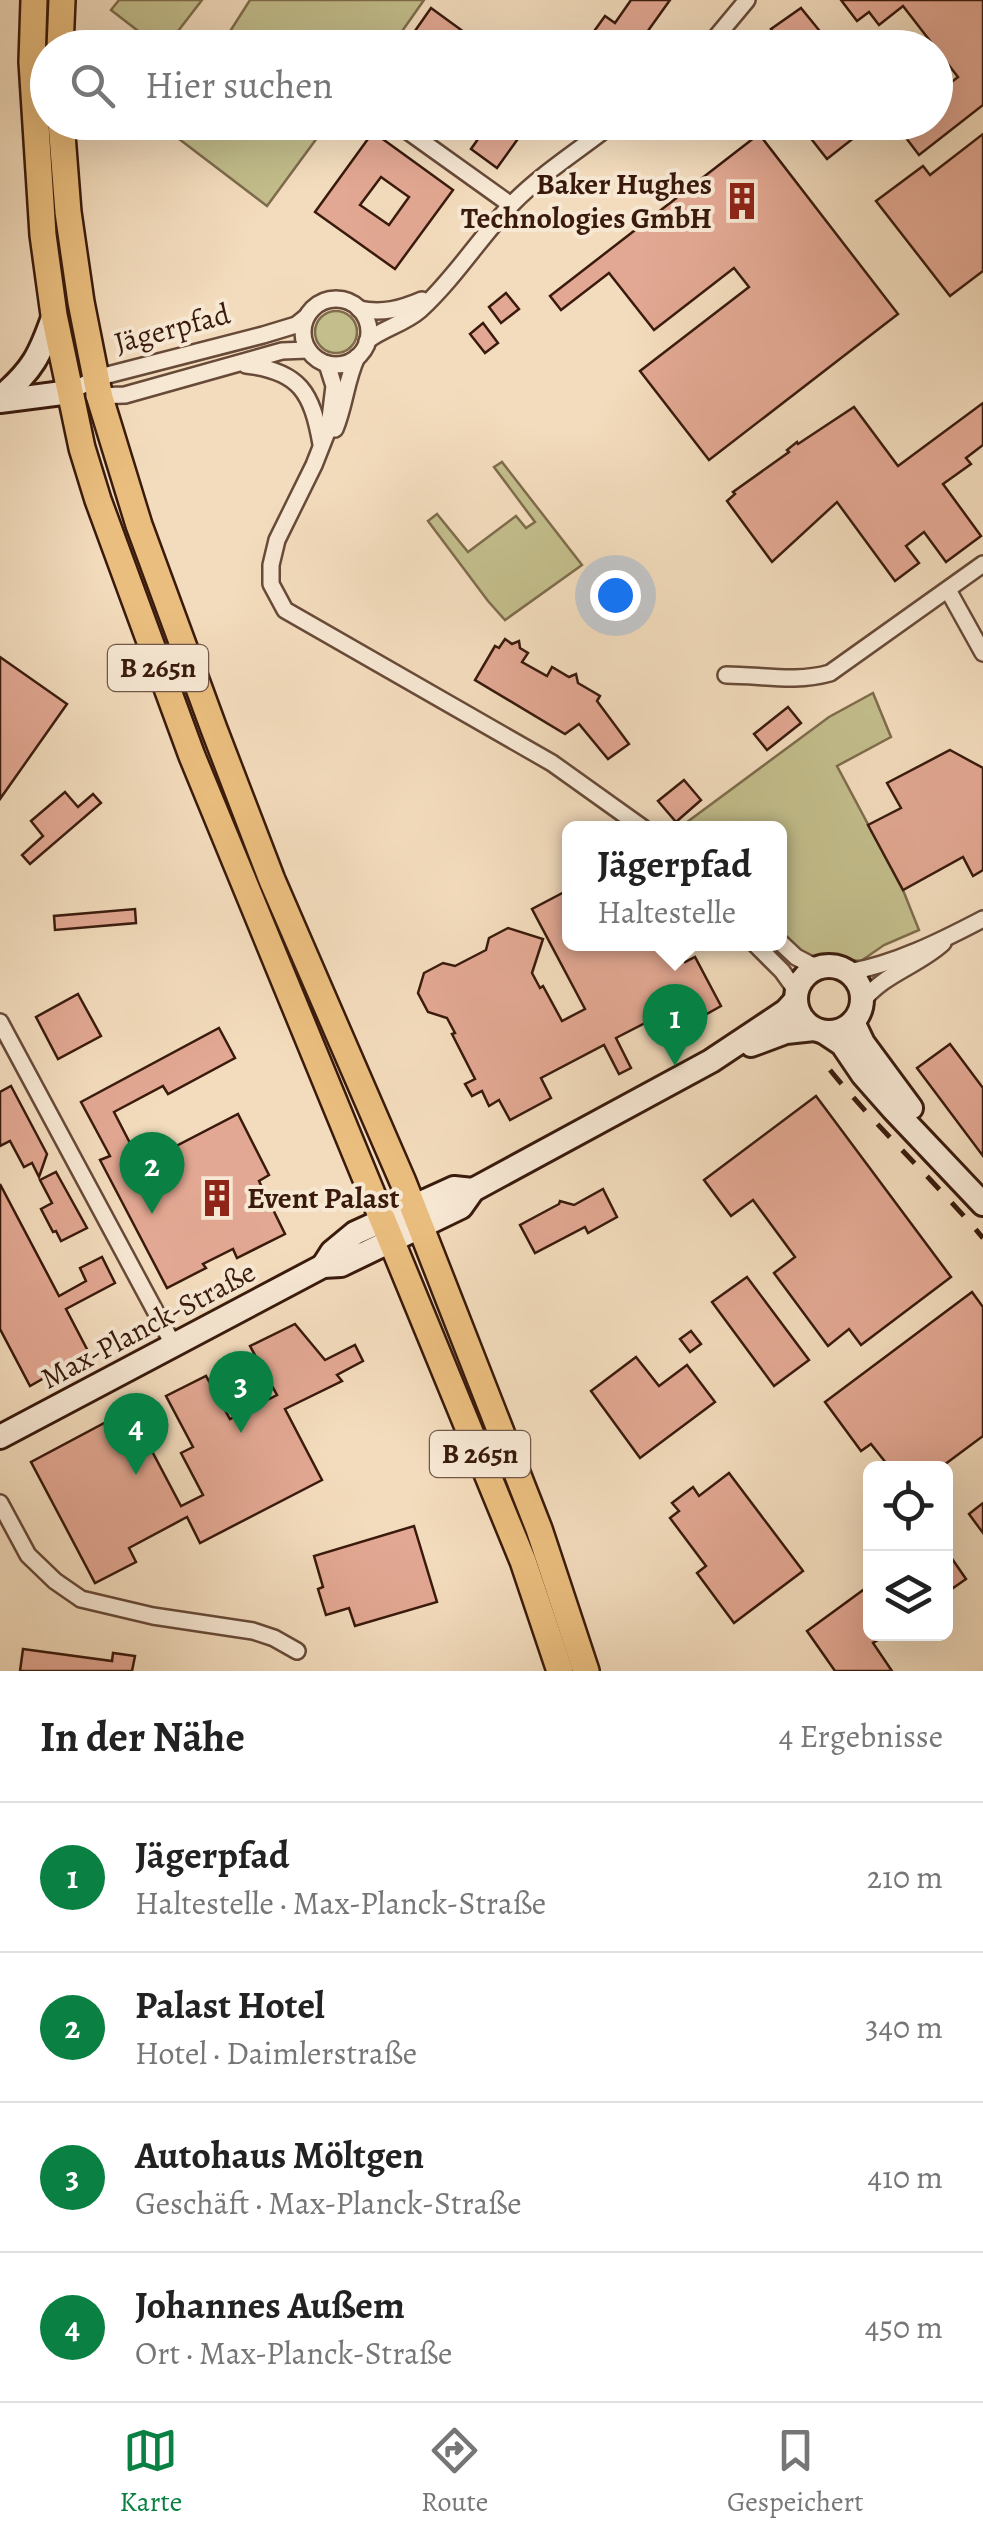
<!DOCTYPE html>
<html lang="de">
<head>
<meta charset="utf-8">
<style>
	body { margin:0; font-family:Alegreya,serif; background:#f2f2f2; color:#222 }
	.controls { position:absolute; right:30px; bottom:30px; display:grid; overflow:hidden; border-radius:15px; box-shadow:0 10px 40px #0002 }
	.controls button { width:90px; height:90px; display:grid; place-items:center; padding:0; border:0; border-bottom:2px solid #e0e0e0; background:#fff; color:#222; font:50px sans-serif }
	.you { position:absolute; left:615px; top:595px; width:35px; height:35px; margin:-25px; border:8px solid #fff; border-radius:50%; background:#1a73e8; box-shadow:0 0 0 15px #1a73e833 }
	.badge { display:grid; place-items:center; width:65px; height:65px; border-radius:50%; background:#0b8043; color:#fff; font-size:32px; font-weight:700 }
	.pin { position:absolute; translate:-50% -82px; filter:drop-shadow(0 2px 5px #0008) }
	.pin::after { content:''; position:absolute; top:52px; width:35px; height:30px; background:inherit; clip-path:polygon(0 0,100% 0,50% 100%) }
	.popup { position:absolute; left:562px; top:821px; width:225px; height:130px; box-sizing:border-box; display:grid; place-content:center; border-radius:15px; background:#fff; filter:drop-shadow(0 2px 8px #0005); font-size:32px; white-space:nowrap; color:#767676 }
	.popup b { font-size:38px; color:#222 }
	.popup::after { content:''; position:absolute; left:50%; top:100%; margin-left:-20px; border:20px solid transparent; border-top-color:#fff }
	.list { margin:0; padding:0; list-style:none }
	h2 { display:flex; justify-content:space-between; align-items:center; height:130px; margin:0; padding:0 40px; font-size:42px }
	h2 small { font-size:32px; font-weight:400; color:#767676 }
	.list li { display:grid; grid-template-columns:65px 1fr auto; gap:30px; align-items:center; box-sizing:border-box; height:150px; padding:0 40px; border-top:2px solid #e0e0e0 }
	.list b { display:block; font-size:38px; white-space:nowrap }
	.list p { margin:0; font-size:32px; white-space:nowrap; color:#767676 }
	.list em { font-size:32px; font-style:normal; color:#767676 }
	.icon { flex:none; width:55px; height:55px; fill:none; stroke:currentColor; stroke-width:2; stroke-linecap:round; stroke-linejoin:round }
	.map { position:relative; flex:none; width:983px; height:1671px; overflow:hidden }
	.search { position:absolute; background:#fff; box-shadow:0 10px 40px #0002; left:30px; right:30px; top:30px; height:110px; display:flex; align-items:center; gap:25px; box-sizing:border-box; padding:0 35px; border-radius:55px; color:#767676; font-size:38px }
	.sheet { height:730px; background:#fff }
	nav { display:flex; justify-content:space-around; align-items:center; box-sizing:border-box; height:140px; border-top:2px solid #e0e0e0; background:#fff; font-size:28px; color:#767676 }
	nav a { display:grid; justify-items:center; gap:5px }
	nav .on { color:#0b8043 }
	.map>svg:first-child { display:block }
	.green { fill:#c3be8c; stroke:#7e6c4c; stroke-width:2.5 }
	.building { fill:#e3a893; stroke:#391a0c; stroke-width:2.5; fill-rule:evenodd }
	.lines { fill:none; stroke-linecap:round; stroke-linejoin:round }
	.street-casing { stroke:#684a38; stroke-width:20 }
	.secondary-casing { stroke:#391a0c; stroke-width:28 }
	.primary-casing { stroke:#391a0c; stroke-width:30 }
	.street { stroke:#f7e8d4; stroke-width:15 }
	.secondary { stroke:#f7e8d4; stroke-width:22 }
	.primary { stroke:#eabe7e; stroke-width:25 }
	.rail { stroke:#391a0c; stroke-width:5; stroke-dasharray:18 18; stroke-linecap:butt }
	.labels { text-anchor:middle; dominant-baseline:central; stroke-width:8; stroke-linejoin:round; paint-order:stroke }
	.shield { fill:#f7e8d4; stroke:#725848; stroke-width:2.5 }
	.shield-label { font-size:28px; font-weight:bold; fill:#391a0c }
	.poi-label { font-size:30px; font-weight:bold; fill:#391a0c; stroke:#f7e8d4; text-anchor:end }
	.street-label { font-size:30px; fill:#391a0c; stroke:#f7e8d4 }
</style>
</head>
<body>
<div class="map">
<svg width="983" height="1671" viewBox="0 0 983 1671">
	<rect width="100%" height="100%" fill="#f3dcbd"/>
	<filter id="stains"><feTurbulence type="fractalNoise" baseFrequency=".002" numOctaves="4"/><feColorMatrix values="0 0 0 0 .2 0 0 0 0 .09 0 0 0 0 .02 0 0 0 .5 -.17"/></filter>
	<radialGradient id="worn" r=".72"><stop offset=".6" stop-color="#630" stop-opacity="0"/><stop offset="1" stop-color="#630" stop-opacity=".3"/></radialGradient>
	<!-- green -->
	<g class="green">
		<path d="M119,0H202L165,48L159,47L111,10Z"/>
		<path d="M250,0H424L391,47H220Z"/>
		<path d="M165,122H328V123L267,206L162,126Z"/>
		<circle cx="336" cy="332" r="21"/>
		<path d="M502,462L582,565L505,620L488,601L428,521L437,514L468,552L516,516L526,528L535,522L494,467Z"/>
		<path d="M873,693L891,737L837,766L903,890L919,930L884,945L861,961L814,957L793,949L780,937V828H679L829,717Z"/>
	</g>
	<!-- building -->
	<g class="building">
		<path d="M631,0H670L640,42L630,35L620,48H582L605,16L615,23Z"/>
		<path d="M841,0H983V105L919,155L894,122H936V94L958,77L903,6L879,25L869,12L857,21Z"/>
		<path d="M431,8L486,48H403Z"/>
		<path d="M801,8L823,35L808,48H760L776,35L771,29Z"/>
		<path d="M490,122H530L497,168L471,149Z"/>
		<path d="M798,122H874L827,159Z"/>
		<path d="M373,132L453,190L395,269L315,212ZM381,177L409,197L389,225L360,205Z"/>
		<path d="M759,134L898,314L709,460L640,371L749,287L734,268L654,330L609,273L561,310L550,296Z"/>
		<path d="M983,134V271L950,296L876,201L923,166L930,175Z"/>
		<path d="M506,293L519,309L501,323L489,307Z"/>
		<path d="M483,323L498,343L485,353L470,334Z"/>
		<path d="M983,403V445L966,458L971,464L943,484L981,536L946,562L924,532L906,546L919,563L895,581L837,502L772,562L727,501L735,494L733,492L789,452L787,450L797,442L798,444L854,407L898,466Z"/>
		<path d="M505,639L512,644L519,641L520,648L528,653L522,662L547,676L552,667L569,677L576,674L578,683L600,696L597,701L629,744L608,759L579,724L565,734L475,680L495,646L499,648Z"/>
		<path d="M0,657L67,704L0,799Z"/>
		<path d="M788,707L801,723L767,750L754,734Z"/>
		<path d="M950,750L983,768V870L973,876L963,857L903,890L868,825L901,808L887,783Z"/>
		<path d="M684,780L701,800L676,822L658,801Z"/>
		<path d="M65,792L78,807L93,794L101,803L30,864L22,855L43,836L31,821Z"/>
		<path d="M570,889V944H676L685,962L695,957L721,1006L696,1020L692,1011L687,1014L682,1004L616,1038L631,1068L619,1074L604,1045L541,1078L551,1098L510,1120L499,1100L489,1106L482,1091L472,1096L465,1084L475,1079L452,1034L455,1033L447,1018L428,1012L418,993L424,973L443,963L455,966L486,950L489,938L508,928L543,939L532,973L540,988L543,986L562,1021L585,1009L532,909Z"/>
		<path d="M135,909L136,923L55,930L54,916Z"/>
		<path d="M78,994L101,1036L58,1059L36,1017Z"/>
		<path d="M219,1028L235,1058L168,1094L163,1086L114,1112L131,1145L139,1140L149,1160L238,1114L269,1175L259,1181L285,1234L237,1258L233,1249L203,1264L206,1268L167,1288L100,1160L110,1156L81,1102Z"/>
		<path d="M950,1044L983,1088V1156L917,1068Z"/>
		<path d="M11,1086L47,1154L39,1177L32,1163L24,1167L10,1141L0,1146V1092Z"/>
		<path d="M816,1096L951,1277L861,1345L849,1329L828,1346L774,1273L795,1257L753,1200L731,1216L704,1180Z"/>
		<path d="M56,1172L87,1228L61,1241L56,1231L53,1232L41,1209L52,1203L40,1180Z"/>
		<path d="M0,1184L59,1296L86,1281L80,1268L102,1257L115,1283L66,1309L90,1355L65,1367L70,1376L58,1382L53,1373L30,1386L0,1329Z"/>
		<path d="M603,1189L617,1217L588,1233L585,1227L535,1253L520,1225L559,1204L560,1201L574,1205Z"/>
		<path d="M747,1277L809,1360L774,1386L712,1302Z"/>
		<path d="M972,1292L983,1307V1436L940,1468H890L871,1444L861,1451L825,1402Z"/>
		<path d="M295,1324L325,1360L355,1345L363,1361L337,1375L342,1381L285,1409L322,1480L200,1543L187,1517L129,1548L136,1562L95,1583L31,1462L110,1420L125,1448L145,1438L181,1506L203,1495L181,1453L193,1447L166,1396L206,1376L230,1419L277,1395L250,1346Z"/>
		<path d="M691,1331L701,1344L690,1352L680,1339Z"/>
		<path d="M636,1357L659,1386L687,1365L715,1402L640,1458L591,1391Z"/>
		<path d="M729,1473L803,1571L734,1623L697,1573L706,1566L670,1518L679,1511L672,1503L693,1487L699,1496Z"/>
		<path d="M983,1503V1533L969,1514Z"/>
		<path d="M414,1526L437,1602L355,1626L349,1608L326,1615L318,1589L323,1587L314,1556Z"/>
		<path d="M946,1550L966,1579L946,1593Z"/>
		<path d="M870,1585V1634H888L873,1643L892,1671H835L807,1631Z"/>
		<path d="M23,1649L112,1661L113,1653L135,1656L132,1671H20Z"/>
	</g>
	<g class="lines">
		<!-- street casing -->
		<g class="street-casing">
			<g id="street">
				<path d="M707,48L747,0"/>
				<path d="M395,122L511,205"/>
				<circle cx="336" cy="332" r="33"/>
				<path d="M359,309C382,314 401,309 422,300"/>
				<path d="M367,341C383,328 404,324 420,310C455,278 480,237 512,204C542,173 581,149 615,122"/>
				<path d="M327,364L334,386L329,427L314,465L277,540L271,565V584L285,610L552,763L643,828"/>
				<path d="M246,365C300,371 312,393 321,444"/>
				<path d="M70,392L96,378L263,335L296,325L306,317"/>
				<path d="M94,396L125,395L282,351L308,350"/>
				<path d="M335,429C345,405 346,380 357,357"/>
				<path d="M948,590L983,653"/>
				<path d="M726,675C762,675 795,683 830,673L983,564"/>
				<path d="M780,942L796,957L817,968"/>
				<path d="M755,944L782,971L797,992"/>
				<path d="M849,972C895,964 941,941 983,919"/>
				<path d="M862,1002C883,974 918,966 943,943"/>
				<path d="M0,1022L174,1346"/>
				<path d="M0,1503L28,1555L55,1581L81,1599L153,1616L253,1631L274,1638L297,1651"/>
			</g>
		</g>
		<!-- secondary casing -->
		<g class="secondary-casing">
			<g id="secondary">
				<path d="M0,398C33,370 40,355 54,315"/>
				<path d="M0,401L70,392"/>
				<circle cx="829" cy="999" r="33"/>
				<path d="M853,1022L863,1043L911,1108"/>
				<path d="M824,1032L842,1044L863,1075L893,1109L983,1204"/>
				<path d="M751,1045L786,1032L814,1029"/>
				<path d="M323,1266L332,1252L355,1233L454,1188L473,1190"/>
				<path d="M0,1437L323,1266L341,1265L461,1207L473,1190L711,1061L786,1011L796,1000"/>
			</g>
		</g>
		<!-- primary casing -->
		<g class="primary-casing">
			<g id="primary">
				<path d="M34,0L32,62L43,235L54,315L82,448L98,500L192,756L523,1561L560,1671"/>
				<path d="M60,48L62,0"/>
				<path d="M61,122L68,212L81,302L100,398L139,525L214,729L272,880L403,1182L539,1529L586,1671"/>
			</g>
		</g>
		<!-- street -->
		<use href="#street" class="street"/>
		<!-- secondary -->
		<use href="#secondary" class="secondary"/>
		<!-- primary -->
		<use href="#primary" class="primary"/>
		<!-- rail -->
		<path class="rail" d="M830,1070C878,1129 934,1180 983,1238"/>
	</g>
	<!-- icons -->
	<defs>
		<g id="building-bare" transform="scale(3)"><path d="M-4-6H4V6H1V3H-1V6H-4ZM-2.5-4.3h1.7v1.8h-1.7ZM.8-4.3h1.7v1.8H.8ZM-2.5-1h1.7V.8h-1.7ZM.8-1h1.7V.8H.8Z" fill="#8f2418" stroke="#f7e8d4" stroke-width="2.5" paint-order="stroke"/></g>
	</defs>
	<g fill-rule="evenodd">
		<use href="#building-bare" x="742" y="201"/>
		<use href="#building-bare" x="217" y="1198"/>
	</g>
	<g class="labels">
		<!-- shield labels -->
		<g class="shield">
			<rect x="108" y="645" width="100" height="46" rx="8"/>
			<rect x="430" y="1431" width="100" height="46" rx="8"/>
		</g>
		<g class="shield-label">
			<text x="158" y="668">B 265n</text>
			<text x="480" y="1454">B 265n</text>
		</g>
		<!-- poi labels -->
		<g class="poi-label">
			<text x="712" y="184">Baker Hughes<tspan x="712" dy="34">Technologies GmbH</tspan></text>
			<text x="247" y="1198" text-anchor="start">Event Palast</text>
		</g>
		<!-- street labels -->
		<g class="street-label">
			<text transform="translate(172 328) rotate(-15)">Jägerpfad</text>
			<text transform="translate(148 1325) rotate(-28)">Max-Planck-Straße</text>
		</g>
	</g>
	<rect width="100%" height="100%" filter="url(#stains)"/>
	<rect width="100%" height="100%" fill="url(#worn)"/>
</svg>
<div class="controls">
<button><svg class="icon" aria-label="locate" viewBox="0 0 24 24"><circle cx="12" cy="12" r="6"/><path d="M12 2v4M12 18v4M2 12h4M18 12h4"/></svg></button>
<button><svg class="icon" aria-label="layers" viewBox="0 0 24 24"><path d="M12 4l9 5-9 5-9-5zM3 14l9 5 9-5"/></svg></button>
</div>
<div class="you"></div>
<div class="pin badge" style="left:675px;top:1066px">1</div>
<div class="popup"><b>Jägerpfad</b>Haltestelle</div>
<div class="pin badge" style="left:152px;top:1214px">2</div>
<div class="pin badge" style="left:241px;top:1433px">3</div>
<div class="pin badge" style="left:136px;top:1475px">4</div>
<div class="search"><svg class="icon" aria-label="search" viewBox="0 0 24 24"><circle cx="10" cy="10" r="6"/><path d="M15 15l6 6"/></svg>Hier suchen</div>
</div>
<section class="sheet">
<h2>In der Nähe<small>4 Ergebnisse</small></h2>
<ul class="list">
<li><span class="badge">1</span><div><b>Jägerpfad</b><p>Haltestelle · Max-Planck-Straße</p></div><em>210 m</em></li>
<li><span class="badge">2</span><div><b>Palast Hotel</b><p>Hotel · Daimlerstraße</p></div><em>340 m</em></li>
<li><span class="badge">3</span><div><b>Autohaus Möltgen</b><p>Geschäft · Max-Planck-Straße</p></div><em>410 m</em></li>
<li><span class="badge">4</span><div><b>Johannes Außem</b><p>Ort · Max-Planck-Straße</p></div><em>450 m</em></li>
</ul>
</section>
<nav>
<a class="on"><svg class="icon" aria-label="map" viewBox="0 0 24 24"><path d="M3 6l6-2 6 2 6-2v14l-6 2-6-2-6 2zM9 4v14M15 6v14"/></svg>Karte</a>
<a><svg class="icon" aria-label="directions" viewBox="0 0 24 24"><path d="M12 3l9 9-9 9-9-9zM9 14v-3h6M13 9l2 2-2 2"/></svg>Route</a>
<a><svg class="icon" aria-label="saved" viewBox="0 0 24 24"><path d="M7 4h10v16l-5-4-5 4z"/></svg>Gespeichert</a>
</nav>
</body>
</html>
